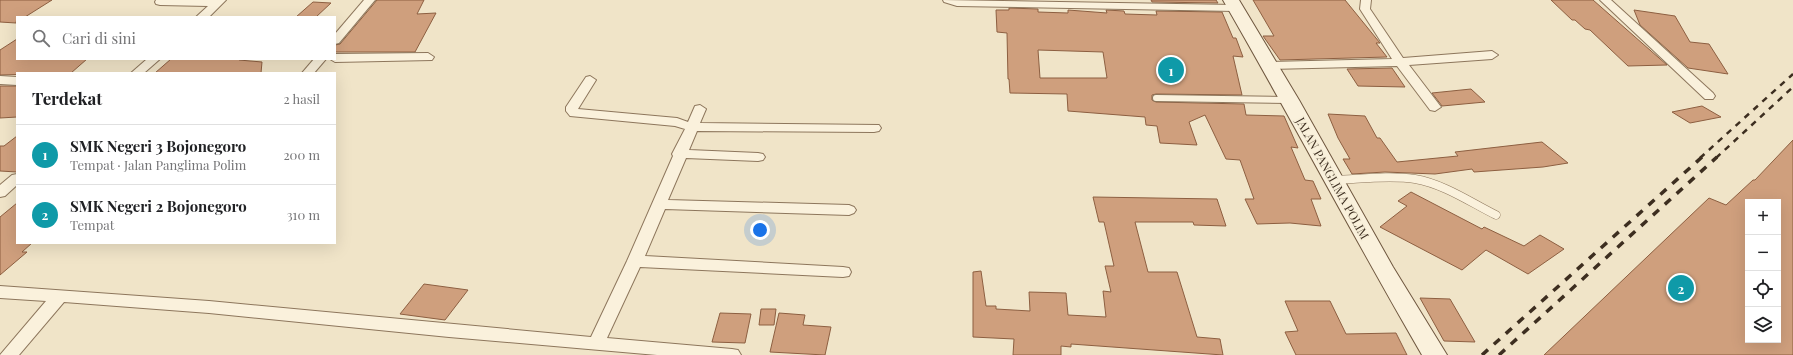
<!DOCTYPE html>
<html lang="id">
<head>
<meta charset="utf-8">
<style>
	body { margin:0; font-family:"Playfair Display",serif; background:#f2f2f2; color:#202124 }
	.controls { position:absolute; right:12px; bottom:12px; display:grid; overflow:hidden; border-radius:0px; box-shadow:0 4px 16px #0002 }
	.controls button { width:36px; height:36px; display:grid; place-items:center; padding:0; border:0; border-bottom:1px solid #e0e0e0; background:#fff; color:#202124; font:20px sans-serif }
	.you { position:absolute; left:760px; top:230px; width:14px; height:14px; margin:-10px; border:3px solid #fff; border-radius:50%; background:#1a73e8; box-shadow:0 0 0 6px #1a73e833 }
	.badge { display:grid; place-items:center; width:26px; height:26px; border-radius:50%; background:#1a73e8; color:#fff; font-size:13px; font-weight:700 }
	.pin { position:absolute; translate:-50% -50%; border:2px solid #fff; box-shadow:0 1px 4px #0006 }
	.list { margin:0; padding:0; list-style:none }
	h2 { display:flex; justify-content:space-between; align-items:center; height:52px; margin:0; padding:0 16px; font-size:17px }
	h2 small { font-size:13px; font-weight:400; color:#757577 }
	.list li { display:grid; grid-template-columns:26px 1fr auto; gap:12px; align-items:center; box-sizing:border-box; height:60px; padding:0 16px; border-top:1px solid #e0e0e0 }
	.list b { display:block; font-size:15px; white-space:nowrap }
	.list p { margin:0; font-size:13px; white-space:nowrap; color:#757577 }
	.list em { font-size:13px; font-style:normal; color:#757577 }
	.icon { flex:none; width:22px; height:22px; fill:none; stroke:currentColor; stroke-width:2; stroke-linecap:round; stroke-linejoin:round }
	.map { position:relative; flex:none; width:1793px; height:355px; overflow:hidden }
	.search { position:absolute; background:#fff; box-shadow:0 4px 16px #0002; left:16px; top:16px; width:320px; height:44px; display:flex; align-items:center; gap:10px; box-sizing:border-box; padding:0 14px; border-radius:0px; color:#757577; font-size:15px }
	.panel { position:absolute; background:#fff; box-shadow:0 4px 16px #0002; left:16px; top:72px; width:320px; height:172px; border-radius:0px }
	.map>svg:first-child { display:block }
	.building { fill:#cf9f7d; stroke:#8d5f41; fill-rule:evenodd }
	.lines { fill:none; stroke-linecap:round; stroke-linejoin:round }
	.service-far1-casing { stroke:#8d765c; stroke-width:8 }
	.service-casing { stroke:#8d765c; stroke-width:9 }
	.minor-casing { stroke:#8d765c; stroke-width:2 }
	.secondary-casing { stroke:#6f573f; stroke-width:2 }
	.service-far1 { stroke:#faf1dc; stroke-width:6 }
	.service { stroke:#faf1dc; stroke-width:8 }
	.minor { fill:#faf1dc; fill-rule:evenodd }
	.secondary { fill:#faf1dc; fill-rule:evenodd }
	.rail-far1 { stroke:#3d2e20; stroke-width:2.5; stroke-dasharray:6 6; stroke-linecap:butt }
	.rail { stroke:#3d2e20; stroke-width:3.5; stroke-dasharray:8 8; stroke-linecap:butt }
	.labels { text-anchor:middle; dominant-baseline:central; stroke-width:3; stroke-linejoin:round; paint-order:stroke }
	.street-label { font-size:12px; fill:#3d2e20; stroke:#f7eed8 }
</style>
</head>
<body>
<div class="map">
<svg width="1793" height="355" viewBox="0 0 1793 355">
	<rect width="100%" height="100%" fill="#f0e4c8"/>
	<!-- building -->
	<g class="building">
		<path d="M0,0H52L25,17H17L16,23L0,22Z"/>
		<path d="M377,0H424L417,14L436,13L415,52H335V45L340,44Z"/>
		<path d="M1151,0H1216L1218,3L1152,2Z"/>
		<path d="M1253,0H1345L1380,43H1376L1387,57L1280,60L1263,36H1274Z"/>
		<path d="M1551,0H1593L1667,65L1628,66L1590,30L1585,29L1575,20H1572Z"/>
		<path d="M313,2L331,3L316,17H296Z"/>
		<path d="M1009,8L1038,9V12L1068,13V10L1107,13L1106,10L1124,11L1125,14L1157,15L1156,11L1222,12L1233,38H1236L1243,57L1233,56L1242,95L1156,94L1152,95V100L1156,102L1244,104L1246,115L1284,116L1298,148L1291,147L1305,180L1313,181L1321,199H1311L1321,226L1290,223L1257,224L1245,199H1254L1240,160L1226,159L1205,115L1189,122L1197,145L1160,143L1157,126L1146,125L1145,117L1068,111L1067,94L1010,93L1009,79H1008L1007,33L997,32L996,10H1009ZM1038,50L1103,52L1107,78H1040Z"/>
		<path d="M1634,10L1675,16L1690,42L1709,44L1728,74L1688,68L1640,25Z"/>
		<path d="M17,39V59H87L71,73L0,75V50Z"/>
		<path d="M171,59H240L239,60L262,62L261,73H155Z"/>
		<path d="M1392,68L1405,87L1358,86L1347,69Z"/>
		<path d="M0,86H17V117L0,118Z"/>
		<path d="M1471,89L1485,102L1442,106L1432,93Z"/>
		<path d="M1702,106L1721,117L1690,123L1672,112Z"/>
		<path d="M1328,114L1365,116L1377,138H1380L1397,162L1458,156L1455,152L1542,142L1568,163L1543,167L1474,172L1472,169L1435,174L1385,172L1352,174L1343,159H1350L1338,138Z"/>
		<path d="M17,136V172L0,171V146H4Z"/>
		<path d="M1793,140V355H1544L1709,198L1726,205L1753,180H1755ZM1748,202H1778V340H1748Z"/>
		<path d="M1411,192L1482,229L1484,227L1524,246L1540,235L1564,249L1528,274L1486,250L1462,270L1380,227L1407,206L1398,201Z"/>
		<path d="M1093,197L1217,199L1226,226L1194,225L1193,222H1135L1148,272H1177L1197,337L1220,339L1223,355L1071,344V347L1061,346V355H1013L1014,339L973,337V272L981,271L986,306H996V309L1030,311L1029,292L1066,293L1068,315L1106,317L1103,291L1111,292L1105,266H1114L1104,222H1099Z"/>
		<path d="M17,203V243H32L22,252H27L0,275V217Z"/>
		<path d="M424,284L468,290L445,320L400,314Z"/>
		<path d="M1420,298L1450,299L1475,342L1444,341Z"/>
		<path d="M1285,301H1330L1346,334L1396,333L1407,355H1296L1285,332L1298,331Z"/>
		<path d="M761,309H776L774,325H759Z"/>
		<path d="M720,313L751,314L745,343L712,342Z"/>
		<path d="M779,313L805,315L803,325L831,327L825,355L770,352Z"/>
	</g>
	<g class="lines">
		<!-- service-far1 casing -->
		<g class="service-far1-casing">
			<path id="service-far1" d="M1156,98L1288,100"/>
		</g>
		<!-- service casing -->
		<g class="service-casing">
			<path id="service" d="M1335,180C1361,179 1389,175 1415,179C1444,184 1470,202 1496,215"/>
		</g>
		<!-- minor casing -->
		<g class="minor-casing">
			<g id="minor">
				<path d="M156,0H226L209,17H196L208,6L160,5L156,4L155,2Z"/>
				<path d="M364,0H375L339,43L335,44V34Z"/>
				<path d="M943,0L1235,5L1240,8L1235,11L957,6L944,2Z"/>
				<path d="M1361,0H1371L1370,9L1403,58L1492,51L1498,55L1492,59L1409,65L1441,107L1435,111L1430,110L1397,66L1265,69L1263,66L1269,62L1392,59L1360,9Z"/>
				<path d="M1600,0H1611L1713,93L1715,96L1713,99H1705Z"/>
				<path d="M428,53L434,57L432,60L335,62L330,59H335V54Z"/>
				<path d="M147,59H160L144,73H131Z"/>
				<path d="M314,59H326L314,73H302Z"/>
				<path d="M0,76L17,77V85L0,84Z"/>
				<path d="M590,76L596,80L578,109L677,118L688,122L695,106L700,105L706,109L700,123L879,125L881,128L879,131L874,132L697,131L689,150L758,153L763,154L765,157L763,160L758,161L686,158L668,200L849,205L854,207L856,210L854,213L849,215L665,209L645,256L843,267L849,268L851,272L849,276L843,277L640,267L607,338L732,349L738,350L741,355H657L449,337L209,313L64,302L19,355H0L46,301L0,298V286L209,301L591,337L627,261L673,156L672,154L685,129L675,126L570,116L566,111V107L586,77Z"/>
				<path d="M17,174V185L5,196L0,197V185L12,175Z"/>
			</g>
		</g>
		<!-- secondary casing -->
		<g class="secondary-casing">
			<path id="secondary" d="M1223,0H1239L1299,100L1393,267L1447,355H1422C1354,238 1291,118 1223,0Z"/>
		</g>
		<!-- service-far1 -->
		<use href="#service-far1" class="service-far1"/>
		<!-- service -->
		<use href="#service" class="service"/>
		<!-- minor -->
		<use href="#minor" class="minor"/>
		<!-- secondary -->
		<use href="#secondary" class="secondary"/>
		<!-- rail-far1 -->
		<g class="rail-far1">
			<path d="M1700,158L1793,74"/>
			<path d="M1716,158L1793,87"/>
		</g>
		<!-- rail -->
		<g class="rail">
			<path d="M1482,355L1702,157"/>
			<path d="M1499,355L1717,157"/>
		</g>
	</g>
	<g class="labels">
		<!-- street labels -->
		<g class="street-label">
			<text transform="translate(1333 178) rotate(61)">JALAN PANGLIMA POLIM</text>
		</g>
	</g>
</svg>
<div class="controls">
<button>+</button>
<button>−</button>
<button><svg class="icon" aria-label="locate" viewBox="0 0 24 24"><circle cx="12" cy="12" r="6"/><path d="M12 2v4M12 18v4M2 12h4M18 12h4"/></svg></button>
<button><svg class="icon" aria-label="layers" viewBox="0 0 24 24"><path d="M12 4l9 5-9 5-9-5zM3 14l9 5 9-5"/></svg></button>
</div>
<div class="you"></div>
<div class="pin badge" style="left:1171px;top:70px;background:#0f9aa8">1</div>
<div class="pin badge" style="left:1681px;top:288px;background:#0f9aa8">2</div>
<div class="search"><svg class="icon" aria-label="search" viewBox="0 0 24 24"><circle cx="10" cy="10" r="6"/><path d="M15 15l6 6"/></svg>Cari di sini</div>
<section class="panel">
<h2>Terdekat<small>2 hasil</small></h2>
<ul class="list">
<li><span class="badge" style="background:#0f9aa8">1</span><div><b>SMK Negeri 3 Bojonegoro</b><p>Tempat · Jalan Panglima Polim</p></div><em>200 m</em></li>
<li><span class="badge" style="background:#0f9aa8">2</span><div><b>SMK Negeri 2 Bojonegoro</b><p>Tempat</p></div><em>310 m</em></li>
</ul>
</section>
</div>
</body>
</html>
